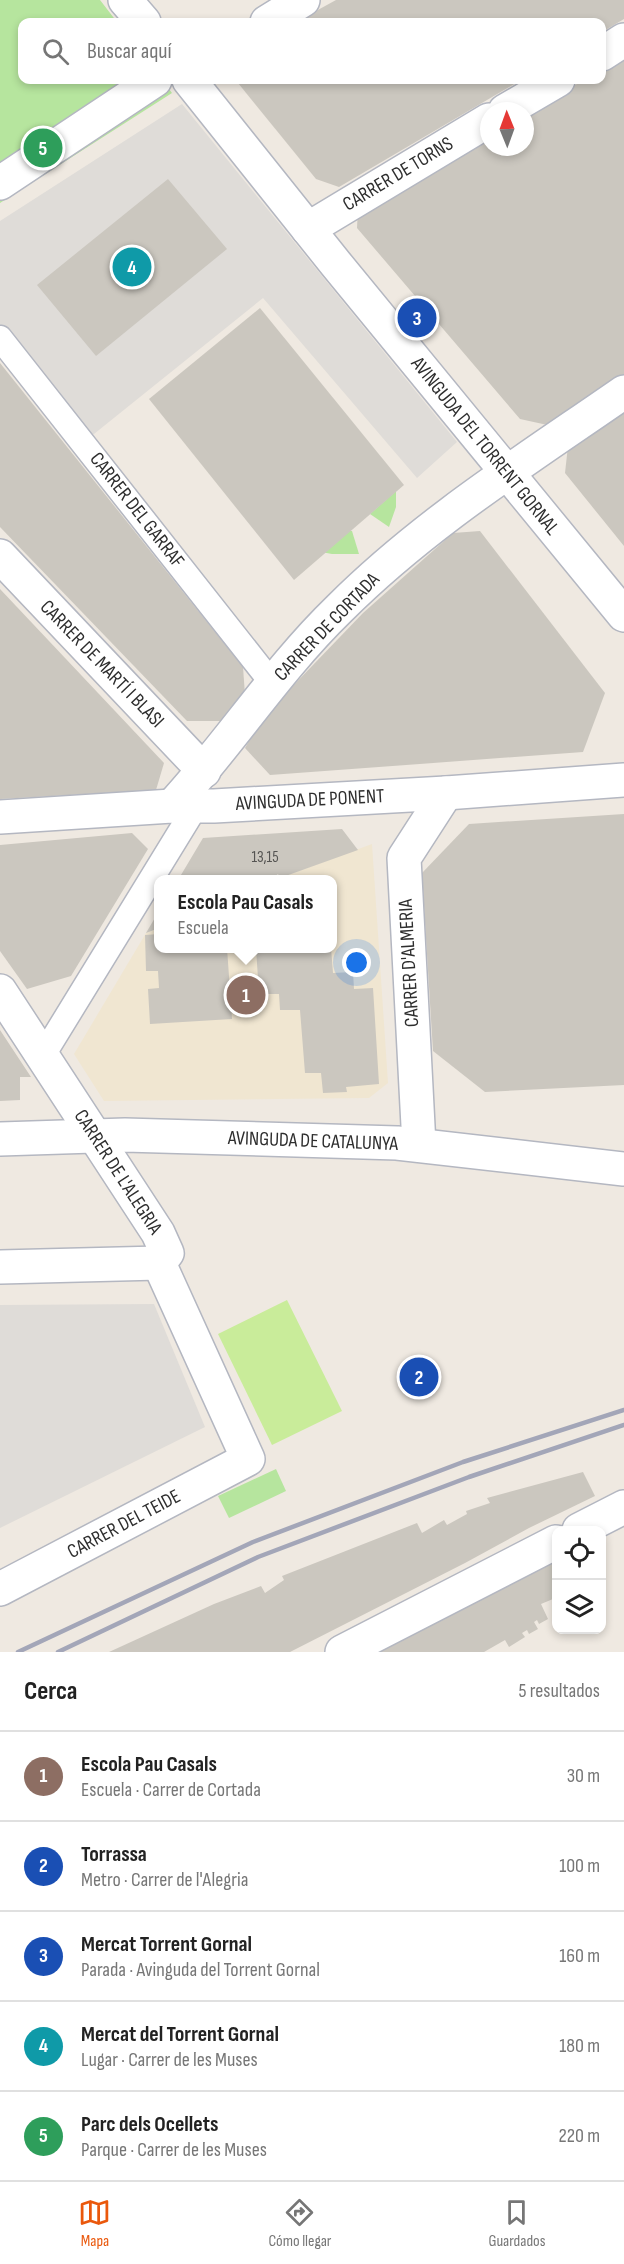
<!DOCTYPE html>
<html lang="es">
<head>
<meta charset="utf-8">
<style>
	body { margin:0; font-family:"Sofia Sans Condensed",sans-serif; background:#f2f2f2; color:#222 }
	.controls { position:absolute; right:18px; bottom:18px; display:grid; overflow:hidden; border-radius:12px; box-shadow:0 3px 9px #0003 }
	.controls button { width:54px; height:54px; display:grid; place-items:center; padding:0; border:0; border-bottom:2px solid #e0e0e0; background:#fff; color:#222; font:30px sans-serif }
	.compass { position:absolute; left:480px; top:102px; width:54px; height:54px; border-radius:50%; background:#fff; box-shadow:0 3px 9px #0003; rotate:359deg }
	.you { position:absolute; left:357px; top:963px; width:21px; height:21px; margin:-15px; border:4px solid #fff; border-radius:50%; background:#1a73e8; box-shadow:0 0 0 9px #1a73e833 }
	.badge { display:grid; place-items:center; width:39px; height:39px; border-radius:50%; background:#ea580c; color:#fff; font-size:20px; font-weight:700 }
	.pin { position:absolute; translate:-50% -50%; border:3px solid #fff; box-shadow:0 2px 6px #0006 }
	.popup { position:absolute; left:154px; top:875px; width:183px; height:78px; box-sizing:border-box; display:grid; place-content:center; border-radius:12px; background:#fff; filter:drop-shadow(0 2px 4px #0005); font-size:20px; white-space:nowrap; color:#767676 }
	.popup b { font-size:22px; color:#222 }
	.popup::after { content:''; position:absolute; left:50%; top:100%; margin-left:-12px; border:12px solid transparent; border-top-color:#fff }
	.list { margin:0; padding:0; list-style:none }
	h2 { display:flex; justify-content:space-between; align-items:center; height:78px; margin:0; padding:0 24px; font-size:26px }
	h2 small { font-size:20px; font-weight:400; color:#767676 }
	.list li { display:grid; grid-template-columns:39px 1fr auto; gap:18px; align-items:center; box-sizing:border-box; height:90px; padding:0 24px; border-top:2px solid #e0e0e0 }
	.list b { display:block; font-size:22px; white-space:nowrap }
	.list p { margin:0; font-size:20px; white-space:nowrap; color:#767676 }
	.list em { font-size:20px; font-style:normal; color:#767676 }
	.icon { flex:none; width:33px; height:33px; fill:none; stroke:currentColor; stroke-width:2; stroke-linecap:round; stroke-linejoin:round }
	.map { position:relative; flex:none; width:624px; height:1652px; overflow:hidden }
	.search { position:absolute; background:#fff; box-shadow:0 3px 9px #0003; left:18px; right:18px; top:18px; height:66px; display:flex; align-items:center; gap:15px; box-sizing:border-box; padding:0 21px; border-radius:12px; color:#767676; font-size:22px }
	.sheet { height:528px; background:#fff }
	nav { display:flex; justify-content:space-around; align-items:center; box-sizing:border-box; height:84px; border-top:2px solid #e0e0e0; background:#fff; font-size:16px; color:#767676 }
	nav a { display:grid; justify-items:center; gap:3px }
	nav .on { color:#ea580c }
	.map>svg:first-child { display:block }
	.education { fill:#f0e6d1 }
	.green { fill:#b6e59e }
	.pitch { fill:#c9ec9a }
	.plaza { fill:#dfdcd8 }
	.building { fill:#cbc7bf }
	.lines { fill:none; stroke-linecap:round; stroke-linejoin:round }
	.pedestrian-casing { stroke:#b4b7c1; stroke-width:27 }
	.minor-casing { stroke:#b4b7c1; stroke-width:36 }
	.tertiary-casing { stroke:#b4b7c1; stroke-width:36 }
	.pedestrian { stroke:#fff; stroke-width:24 }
	.minor { stroke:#fff; stroke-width:33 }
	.tertiary { stroke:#fff; stroke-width:33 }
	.rail { stroke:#a3a6b8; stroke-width:4.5 }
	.labels { text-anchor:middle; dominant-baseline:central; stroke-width:6; stroke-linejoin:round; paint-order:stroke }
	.number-label { font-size:16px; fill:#555452 }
	.street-label { font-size:20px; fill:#2e2e2e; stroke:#fff }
</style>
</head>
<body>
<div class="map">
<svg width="624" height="1652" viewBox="0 0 624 1652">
	<rect width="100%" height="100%" fill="#efe9e1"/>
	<!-- education -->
	<path class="education" d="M372,844L388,1083L369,1098L104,1101L74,1054L146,933L159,928V948H333V880L277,879Z"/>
	<!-- green -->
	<g class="green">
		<path d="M0,0H100L117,22H22V80H162L172,93L0,203Z"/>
		<path d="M396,491V507L389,527L370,514Z"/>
		<path d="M342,531H352L359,554H332L321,552Z"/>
		<path d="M276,1469L286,1491L229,1518L218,1496Z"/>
	</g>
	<!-- pitch -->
	<path class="pitch" d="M287,1300L342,1411L272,1445L218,1334Z"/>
	<!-- plaza -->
	<g class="plaza">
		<path d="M182,104L457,442L417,478L263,298L89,438L0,331V221Z"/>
		<path d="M154,1304L205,1427L0,1528V1305Z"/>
	</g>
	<!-- building -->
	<g class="building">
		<path d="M336,0H624V19L602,32V22H296Z"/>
		<path d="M624,57V379L552,426L520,419L357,228L358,208L489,133V147H525V113L584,80H602V70Z"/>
		<path d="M239,80H521L339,187L316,179L238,83Z"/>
		<path d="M168,179L227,249L96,356L37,285Z"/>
		<path d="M260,308L404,485L294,580L149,399Z"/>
		<path d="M0,363L243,667L245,695L226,721H187L0,527Z"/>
		<path d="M624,408V546L565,473L568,446Z"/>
		<path d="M480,531L605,693L583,752L270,775L245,748L262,718L363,613L453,533Z"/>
		<path d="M0,589L164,763L156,790L0,799Z"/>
		<path d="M624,814V1085L485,1092L433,1051L422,873L469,824Z"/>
		<path d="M342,829L358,850L280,878L278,874L270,880H237L234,877L232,880H178L203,838Z"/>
		<path d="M132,833L148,849L71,976L27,989L0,951V845Z"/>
		<path d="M159,911V928L146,933Z"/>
		<path d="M159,934V948H227L232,1019L150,1024L148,989L159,988L158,971H146L145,935Z"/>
		<path d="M256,948H331L333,973L353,972L354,989L373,988L379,1084L346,1087L347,1092L323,1093L321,1073H305L300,1010H280L279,994H259Z"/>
		<path d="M0,1030L31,1077H20V1100L0,1101Z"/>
		<path d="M583,1472L595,1496L529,1528L465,1563L290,1652H109L214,1604L261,1586L265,1593L284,1580L282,1576L417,1523L422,1533L444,1520L447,1525L467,1514L466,1511L490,1503L487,1498Z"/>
		<path d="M556,1560V1607L553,1599L541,1604L548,1619L539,1624L537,1620L534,1622L538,1629L529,1634L527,1630L522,1633L525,1637L509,1647L505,1640L484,1652H376Z"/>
	</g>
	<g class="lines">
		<!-- pedestrian casing -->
		<g class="pedestrian-casing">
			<g id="pedestrian">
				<path d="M0,338L272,683"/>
				<path d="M42,1057L196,806"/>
			</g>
		</g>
		<!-- minor casing -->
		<g class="minor-casing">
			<g id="minor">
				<path d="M267,22L303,0"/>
				<path d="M602,54L624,40"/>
				<path d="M505,111L558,80"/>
				<path d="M0,183L155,80"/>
				<path d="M308,229L489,120"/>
				<path d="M0,556L204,771"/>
				<path d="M172,806C230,743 277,669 339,609C424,524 526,460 624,392"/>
				<path d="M0,817L172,806H214L446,793L624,780"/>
				<path d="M0,991L158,1233L167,1253L159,1263"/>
				<path d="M0,1139L125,1135L397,1143L624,1169"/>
				<path d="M419,1145L404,858L446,793"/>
				<path d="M0,1267L159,1263"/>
				<path d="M579,1530L624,1507"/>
				<path d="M0,1589L248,1459L159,1263"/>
				<path d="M342,1652L556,1542"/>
			</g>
		</g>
		<!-- tertiary casing -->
		<g class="tertiary-casing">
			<g id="tertiary">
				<path d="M125,0L144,22"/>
				<path d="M189,80L336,264L624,615"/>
			</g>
		</g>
		<!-- pedestrian -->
		<use href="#pedestrian" class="pedestrian"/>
		<!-- minor -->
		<use href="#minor" class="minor"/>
		<!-- tertiary -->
		<use href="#tertiary" class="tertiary"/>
		<!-- rail -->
		<g class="rail">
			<path d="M18,1652L253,1542L463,1462L624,1410"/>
			<path d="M58,1652L258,1557L469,1477L624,1425"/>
		</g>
	</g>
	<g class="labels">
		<!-- number labels -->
		<g class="number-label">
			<text x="265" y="857">13,15</text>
		</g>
		<!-- street labels -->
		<g class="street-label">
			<text transform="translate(398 174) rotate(-31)">CARRER DE TORNS</text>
			<text transform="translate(485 446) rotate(51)">AVINGUDA DEL TORRENT GORNAL</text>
			<text transform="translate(137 510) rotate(52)">CARRER DEL GARRAF</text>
			<text transform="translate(327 627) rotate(-46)">CARRER DE CORTADA</text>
			<text transform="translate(102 664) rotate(46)">CARRER DE MARTÍ I BLASI</text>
			<text transform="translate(310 800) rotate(-3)">AVINGUDA DE PONENT</text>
			<text transform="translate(409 963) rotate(-93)">CARRER D'ALMERIA</text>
			<text transform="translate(313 1141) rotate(2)">AVINGUDA DE CATALUNYA</text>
			<text transform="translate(118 1172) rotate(57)">CARRER DE L'ALEGRIA</text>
			<text transform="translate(124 1524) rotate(-28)">CARRER DEL TEIDE</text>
		</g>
	</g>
</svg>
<div class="controls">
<button><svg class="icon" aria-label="locate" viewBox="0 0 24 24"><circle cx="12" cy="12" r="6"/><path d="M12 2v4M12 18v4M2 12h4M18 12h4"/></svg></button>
<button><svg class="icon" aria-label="layers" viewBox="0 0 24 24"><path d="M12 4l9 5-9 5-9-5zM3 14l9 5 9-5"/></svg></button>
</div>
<svg class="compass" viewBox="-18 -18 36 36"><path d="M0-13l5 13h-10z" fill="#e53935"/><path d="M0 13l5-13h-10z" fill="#767676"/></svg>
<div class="you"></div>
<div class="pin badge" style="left:246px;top:995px;background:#8d6e63">1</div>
<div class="popup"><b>Escola Pau Casals</b>Escuela</div>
<div class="pin badge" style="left:419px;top:1377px;background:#1a4fb4">2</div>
<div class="pin badge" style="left:417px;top:318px;background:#1a4fb4">3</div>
<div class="pin badge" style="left:132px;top:267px;background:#0f9aa8">4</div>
<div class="pin badge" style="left:43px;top:148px;background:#2e9e5b">5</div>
<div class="search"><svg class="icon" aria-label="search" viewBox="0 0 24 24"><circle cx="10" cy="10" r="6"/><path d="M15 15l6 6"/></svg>Buscar aquí</div>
</div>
<section class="sheet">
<h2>Cerca<small>5 resultados</small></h2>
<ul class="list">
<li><span class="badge" style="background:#8d6e63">1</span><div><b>Escola Pau Casals</b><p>Escuela · Carrer de Cortada</p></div><em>30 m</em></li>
<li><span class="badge" style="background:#1a4fb4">2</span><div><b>Torrassa</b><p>Metro · Carrer de l'Alegria</p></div><em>100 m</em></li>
<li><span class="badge" style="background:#1a4fb4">3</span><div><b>Mercat Torrent Gornal</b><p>Parada · Avinguda del Torrent Gornal</p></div><em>160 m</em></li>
<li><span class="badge" style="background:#0f9aa8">4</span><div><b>Mercat del Torrent Gornal</b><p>Lugar · Carrer de les Muses</p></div><em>180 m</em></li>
<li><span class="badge" style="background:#2e9e5b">5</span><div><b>Parc dels Ocellets</b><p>Parque · Carrer de les Muses</p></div><em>220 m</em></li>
</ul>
</section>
<nav>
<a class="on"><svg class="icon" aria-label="map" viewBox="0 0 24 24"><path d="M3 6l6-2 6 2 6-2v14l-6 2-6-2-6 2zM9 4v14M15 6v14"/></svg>Mapa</a>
<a><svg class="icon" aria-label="directions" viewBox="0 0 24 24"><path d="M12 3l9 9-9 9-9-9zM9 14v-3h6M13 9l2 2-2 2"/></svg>Cómo llegar</a>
<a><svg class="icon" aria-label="saved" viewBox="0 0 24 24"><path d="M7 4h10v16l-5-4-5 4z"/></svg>Guardados</a>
</nav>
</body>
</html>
